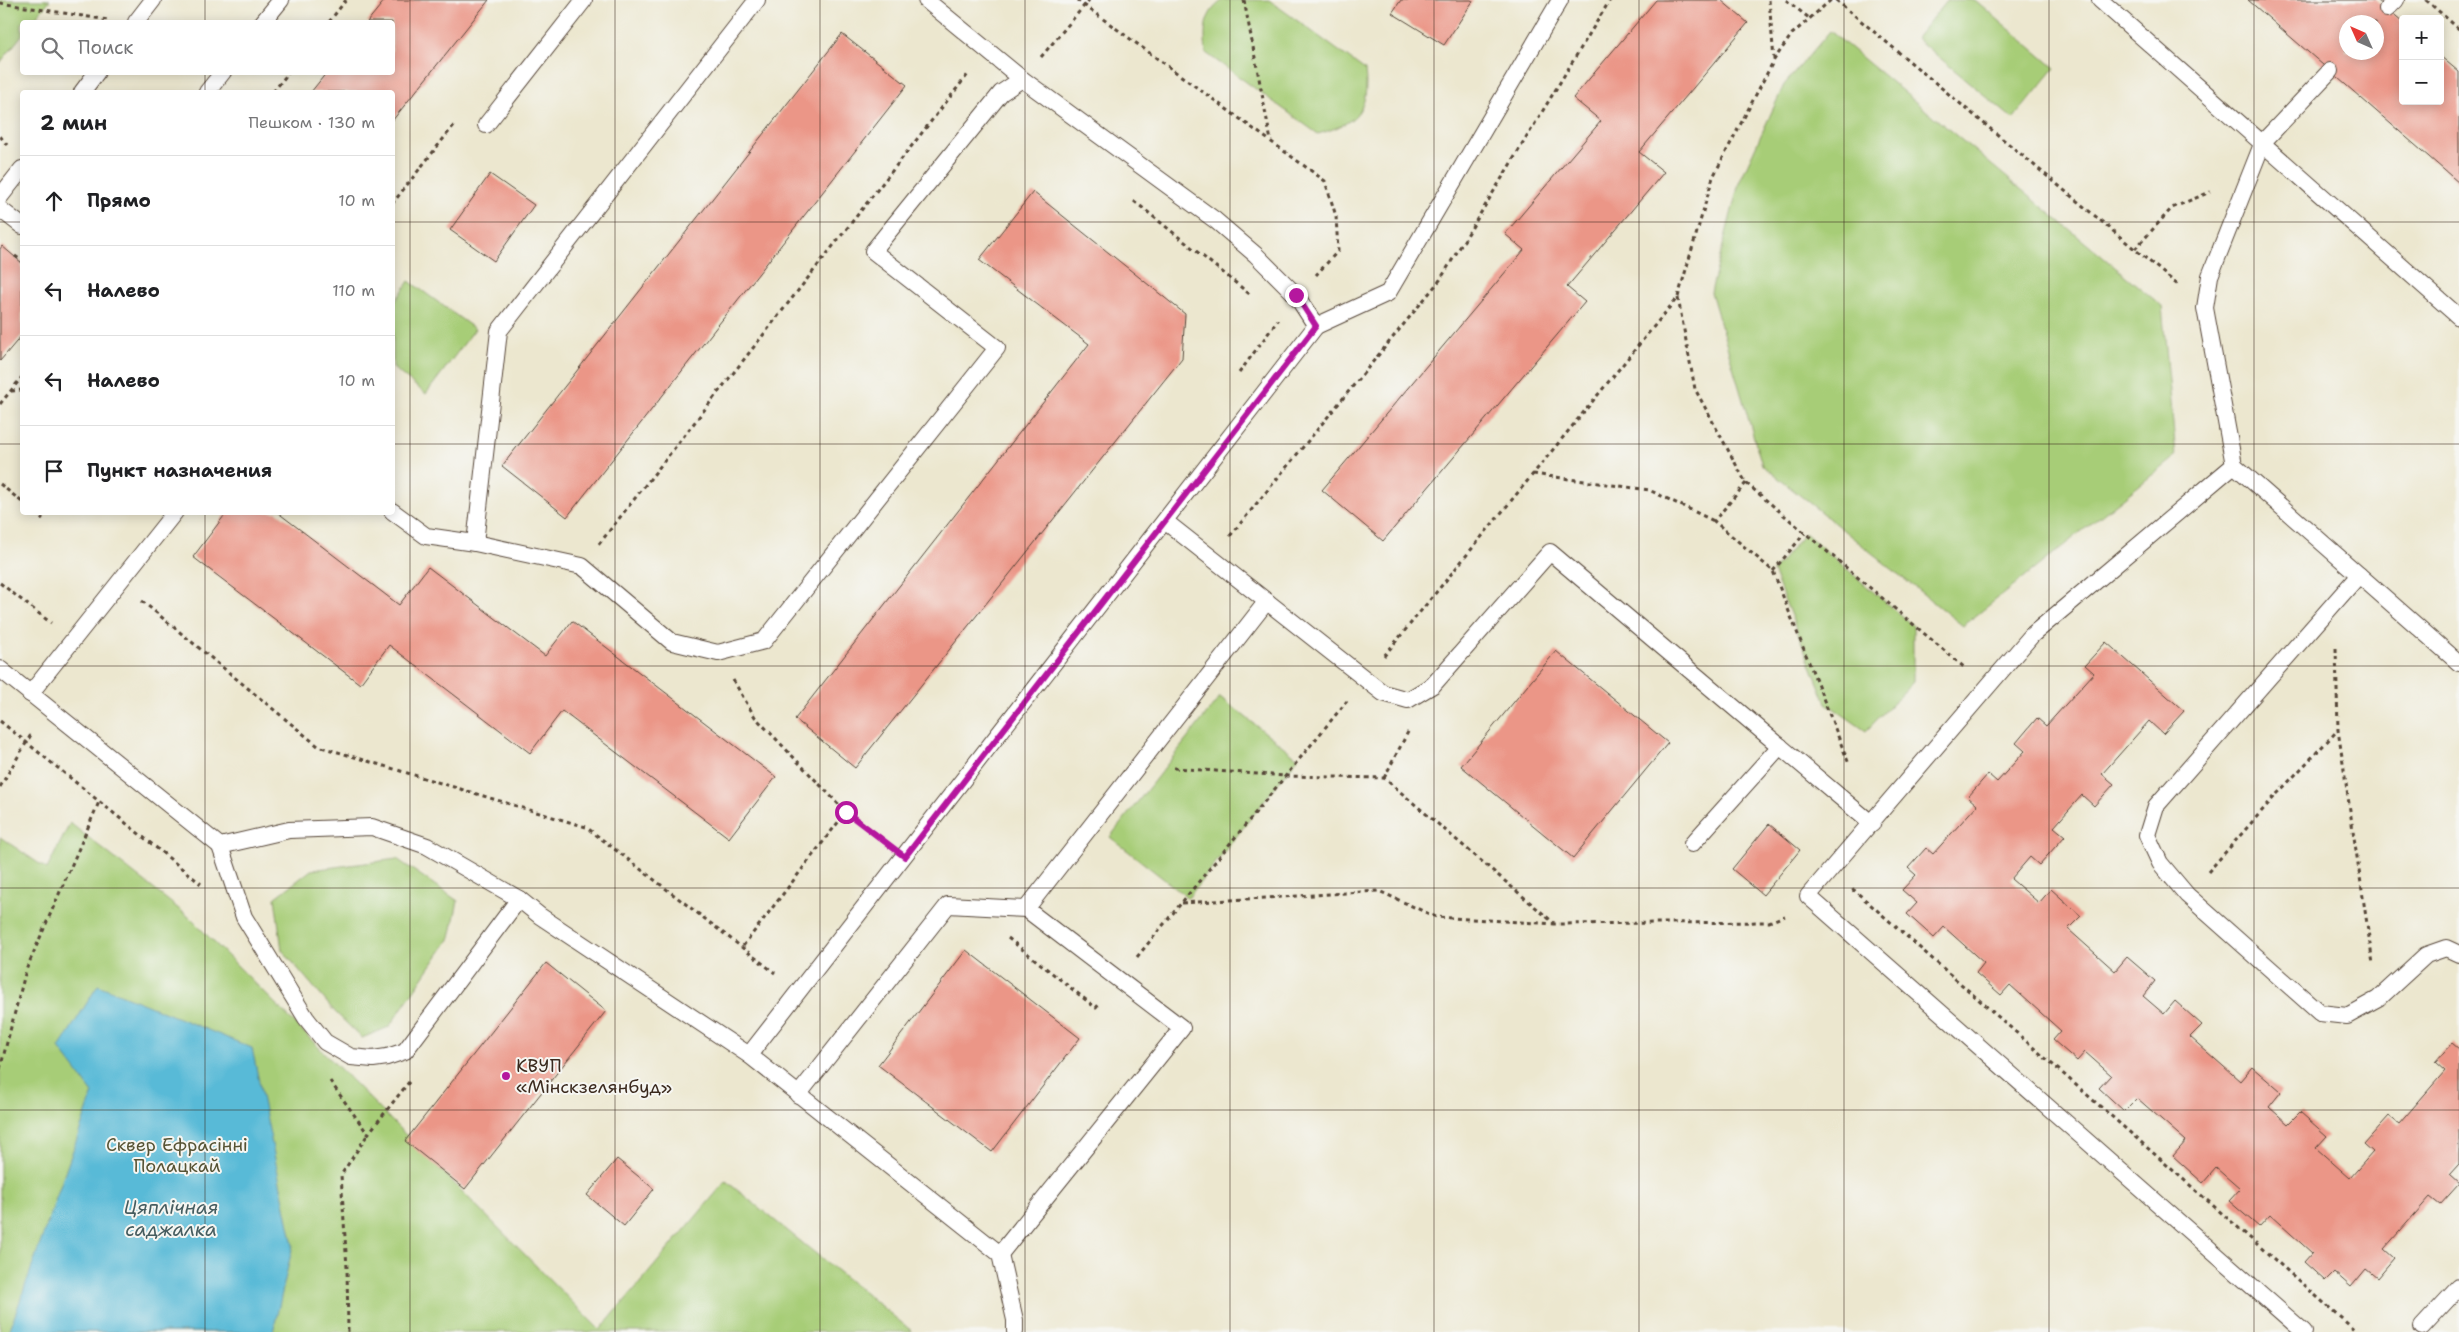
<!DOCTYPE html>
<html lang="ru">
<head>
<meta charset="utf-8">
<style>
	body { margin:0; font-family:"Shantell Sans",sans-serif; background:#f6f6f6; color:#202124 }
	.controls { position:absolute; right:15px; top:15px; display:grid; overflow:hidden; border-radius:5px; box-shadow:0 2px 12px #0003 }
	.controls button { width:45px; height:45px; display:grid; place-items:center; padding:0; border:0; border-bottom:1px solid #e0e0e0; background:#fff; color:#202124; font:25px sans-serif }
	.compass { position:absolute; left:2339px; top:15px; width:45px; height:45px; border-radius:50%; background:#fff; box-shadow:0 2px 12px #0003; rotate:315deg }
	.stop { position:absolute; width:15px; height:15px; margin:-11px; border:4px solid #b5179e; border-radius:50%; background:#fff }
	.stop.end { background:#b5179e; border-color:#fff; box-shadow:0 1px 5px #0008 }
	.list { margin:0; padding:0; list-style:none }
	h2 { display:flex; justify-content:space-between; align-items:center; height:65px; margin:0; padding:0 20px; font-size:21px }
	h2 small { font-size:16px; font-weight:400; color:#757577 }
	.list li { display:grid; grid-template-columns:32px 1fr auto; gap:15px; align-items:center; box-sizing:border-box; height:90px; padding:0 20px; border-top:1px solid #e0e0e0 }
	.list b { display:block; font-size:19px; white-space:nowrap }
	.list em { font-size:16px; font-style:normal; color:#757577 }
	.icon { flex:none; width:28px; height:28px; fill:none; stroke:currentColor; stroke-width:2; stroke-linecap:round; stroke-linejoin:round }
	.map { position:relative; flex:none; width:2459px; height:1332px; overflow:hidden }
	.search { position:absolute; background:#fff; box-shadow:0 2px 12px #0003; left:20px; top:20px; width:375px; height:55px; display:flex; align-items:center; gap:12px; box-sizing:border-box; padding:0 18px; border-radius:5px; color:#757577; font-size:19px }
	.panel { position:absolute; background:#fff; box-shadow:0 2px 12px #0003; left:20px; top:90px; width:375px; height:425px; border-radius:5px }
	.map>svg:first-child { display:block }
	.green { fill:#a7cd77; stroke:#717c4a }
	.water { fill:#58bad7; stroke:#4a727a }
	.building { fill:#eb9687; fill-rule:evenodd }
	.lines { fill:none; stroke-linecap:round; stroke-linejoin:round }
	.lane-casing { stroke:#564639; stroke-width:18 }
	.path { stroke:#564639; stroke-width:3; stroke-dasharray:4 4; stroke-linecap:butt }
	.lane { stroke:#fff; stroke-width:16 }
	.route { stroke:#b5179e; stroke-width:6 }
	.grid { fill:none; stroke:#3b2a1e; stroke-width:1; stroke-opacity:0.55 }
	.poi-dot { fill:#b5179e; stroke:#f6f6f2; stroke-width:2 }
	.labels { text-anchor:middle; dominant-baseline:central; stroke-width:4; stroke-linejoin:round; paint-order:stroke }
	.poi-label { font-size:18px; fill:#3b2a1e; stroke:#f6f6f2; text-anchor:start }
	.park-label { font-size:18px; fill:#565334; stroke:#f6f6f2 }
	.water-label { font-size:19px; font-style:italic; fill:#455c5f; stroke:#f6f6f2 }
</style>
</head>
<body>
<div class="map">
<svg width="2459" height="1332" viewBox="0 0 2459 1332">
	<rect width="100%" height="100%" fill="#f6f6f2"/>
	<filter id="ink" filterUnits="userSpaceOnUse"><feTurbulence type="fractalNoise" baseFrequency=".02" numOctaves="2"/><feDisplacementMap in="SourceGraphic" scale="10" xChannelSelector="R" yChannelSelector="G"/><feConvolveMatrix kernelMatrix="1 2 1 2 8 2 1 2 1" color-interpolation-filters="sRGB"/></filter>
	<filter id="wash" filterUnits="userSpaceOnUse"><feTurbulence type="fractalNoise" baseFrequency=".0096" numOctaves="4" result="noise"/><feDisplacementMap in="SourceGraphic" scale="20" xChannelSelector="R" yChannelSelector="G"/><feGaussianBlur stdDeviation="1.12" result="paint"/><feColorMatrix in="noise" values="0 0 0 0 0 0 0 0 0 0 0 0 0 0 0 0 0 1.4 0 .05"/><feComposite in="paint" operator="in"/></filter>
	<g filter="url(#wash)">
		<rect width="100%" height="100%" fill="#ece7cf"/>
		<!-- green -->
		<g class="green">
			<path d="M0,0H50L32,22H22V35L0,63Z"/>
			<path d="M1223,0H1269L1365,70C1370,111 1356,123 1318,134L1206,53C1204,30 1203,14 1223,0Z"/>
			<path d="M1947,0H1975L2055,68L2013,119L1916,38Z"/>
			<path d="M1830,31L2162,306L2176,456L1963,626L1762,465L1711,292L1739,183L1784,85Z"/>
			<path d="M409,281L475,329L426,394L393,368V305Z"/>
			<path d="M1805,533L1913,626V682L1866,731L1826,703L1773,571Z"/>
			<path d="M1220,697L1298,758L1188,898L1110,837Z"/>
			<path d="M70,823L189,917L600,1330L726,1181L913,1332H0V837L47,869Z"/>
			<path d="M397,859L458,901L450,938L389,1027L362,1038L335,1012L282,950L275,898L311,870Z"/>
		</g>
		<!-- water -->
		<path class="water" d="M98,985L252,1048L293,1245L273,1332H9L93,1093L59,1048Z"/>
		<g id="blocks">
			<!-- building -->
			<g class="building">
				<path d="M385,0H489L392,121V92H311L327,72H392V22H367Z"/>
				<path d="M1401,0H1471L1473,1L1444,45L1392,13Z"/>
				<path d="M1656,0H1721L1748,23L1639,152L1664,172L1567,287L1585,302L1383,541L1322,490L1524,250L1505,234L1601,121L1573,98Z"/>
				<path d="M2248,0H2376L2403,23V101H2440V56L2459,72V183ZM2346,22H2376V52H2346Z"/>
				<path d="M842,34L907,85L567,517L502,466Z"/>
				<path d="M490,174L534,205L494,261L450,230Z"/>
				<path d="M1033,192L1185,314L1182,358L855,768L795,719L1089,344L979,260Z"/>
				<path d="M2,246L22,263V335L0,361V249Z"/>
				<path d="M227,512H277L399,605L428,567L545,656L572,621L776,777L729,838L562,711L530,753L389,645L360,684L193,557Z"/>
				<path d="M2106,642L2184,711L2163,734L2149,721L2102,774L2114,784L2094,806L2082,795L2054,827L2065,836L2039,865L2030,857L2011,879L2039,903L2051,889L2081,916L2068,929L2115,971L2127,957L2155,981L2143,996L2164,1014L2175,1001L2202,1025L2190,1037L2240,1081L2252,1067L2281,1092L2269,1107L2288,1124L2300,1112L2327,1136L2316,1148L2350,1178L2373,1152L2364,1144L2389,1116L2399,1124L2445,1071L2435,1062L2452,1043L2459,1049V1164L2449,1175L2459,1184L2440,1205L2430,1197L2384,1249L2394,1258L2377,1278L2366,1269L2351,1287L2334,1272L2325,1281L2304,1262L2312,1253L2270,1215L2259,1227L2229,1201L2240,1189L2216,1168L2203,1183L2173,1156L2186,1141L2137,1098L2124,1111L2099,1088L2111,1075L2085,1052L2077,1061L2053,1040L2061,1031L2010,985L2001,995L1976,973L1984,963L1944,927L1934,938L1907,914L1917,903L1902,890L1916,875L1908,868L1926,848L1933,854L1977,805L1968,797L1988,774L1997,782L2025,751L2016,743L2037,718L2046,726L2094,673L2085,665Z"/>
				<path d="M1556,651L1668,743L1573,858L1461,766Z"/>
				<path d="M1769,824L1800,850L1763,895L1732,869Z"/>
				<path d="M966,950L1080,1038L992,1152L878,1065Z"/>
				<path d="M546,963L606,1011L465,1189L405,1141Z"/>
				<path d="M617,1159L654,1189L624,1226L587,1195Z"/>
			</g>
		</g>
	</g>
	<g filter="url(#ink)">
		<use href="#blocks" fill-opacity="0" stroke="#564639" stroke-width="1"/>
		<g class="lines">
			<!-- lane casing -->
			<g class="lane-casing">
				<g id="lane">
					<path d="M2100,0L2459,317"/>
					<path d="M2387,9L2396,0"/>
					<path d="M136,22L153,0"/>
					<path d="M263,22L281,0"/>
					<path d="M2330,71L2263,142L2210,276L2205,308L2234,465L2359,575L2156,806L2147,835L2160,863L2187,895L2320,1013L2347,1016L2378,999L2426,955L2446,948L2459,954"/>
					<path d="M82,92L97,72"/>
					<path d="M207,92L223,72"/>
					<path d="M486,125L584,0"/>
					<path d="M0,197L22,169"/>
					<path d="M0,209L22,226"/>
					<path d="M1316,326L1388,293L1560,0"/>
					<path d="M2234,465L2032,635L1808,896L2304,1332"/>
					<path d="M392,511L426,536L475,543L582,566L672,642L718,653L764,641L997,348L873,251L1001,93L1022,79"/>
					<path d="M1166,522L1383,693L1408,700L1433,685L1550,552L1872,824"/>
					<path d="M475,543L499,331L757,0"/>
					<path d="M2359,575L2459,663"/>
					<path d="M0,669L220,846L289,830L372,827L427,846L519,899L540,916L749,1055L1316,326L1296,295L1256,255L1215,220L1022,79L926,0"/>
					<path d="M30,694L175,512"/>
					<path d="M1692,844L1780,746"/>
					<path d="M220,846L244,917L306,1018L325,1042L351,1057L373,1059L387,1057L405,1051L519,899"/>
					<path d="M1026,909L1267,601"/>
					<path d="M749,1055L1000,1254L1015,1320V1332"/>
					<path d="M798,1095L948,905L1026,909L1182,1028L1000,1254"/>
					<path d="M2422,1327L2459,1287"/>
				</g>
			</g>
			<!-- path -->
			<g class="path">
				<path d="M1077,0L1325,181L1336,216L1338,251L1316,275"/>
				<path d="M1244,0L1271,141"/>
				<path d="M1769,0L1774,59"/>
				<path d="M1786,0L1809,18"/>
				<path d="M1836,0L2179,286"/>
				<path d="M2426,0L2459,29"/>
				<path d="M0,3L108,20"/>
				<path d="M329,22L346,0"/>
				<path d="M1041,57L1089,0"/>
				<path d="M273,92L289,72"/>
				<path d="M0,136L7,145"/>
				<path d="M1134,201L1252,296"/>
				<path d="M392,204L455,124"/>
				<path d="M2135,249L2172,208L2210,192"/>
				<path d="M15,256L22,261"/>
				<path d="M1678,298L1695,389L1746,483L1965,668"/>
				<path d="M1239,373L1278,320"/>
				<path d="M11,391L22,390"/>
				<path d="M0,404L22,377"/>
				<path d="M1533,474L1649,490L1714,521"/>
				<path d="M1746,483L1714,521L1773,571L1849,764"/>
				<path d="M0,484L22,502"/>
				<path d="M35,512L43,519"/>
				<path d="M1230,536L1440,280L1610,0"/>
				<path d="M599,544L969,73"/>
				<path d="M1773,571L1805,533"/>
				<path d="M0,583L51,623"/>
				<path d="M142,601L318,746L586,827L775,973"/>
				<path d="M2336,648L2338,730L2373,964"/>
				<path d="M1384,656L1678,297L1713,177L1774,60L1792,34L1831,0"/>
				<path d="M733,680L755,717L846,812L881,838"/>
				<path d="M0,721L201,884"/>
				<path d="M1174,768L1286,776L1384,778L1554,923"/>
				<path d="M1384,778L1409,730"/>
				<path d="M0,787L32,733"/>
				<path d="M2208,872L2275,796L2338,730"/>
				<path d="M1852,891L1854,890L2357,1332"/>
				<path d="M1182,903L1379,891L1436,917L1555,924L1769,922L1785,916"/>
				<path d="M1008,938L1096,1008L1100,1003"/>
				<path d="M743,946L846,812"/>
				<path d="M1137,957L1347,701"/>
				<path d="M0,1069L26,970L99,802"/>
				<path d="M330,1081L368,1134L409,1082"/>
				<path d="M348,1332L347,1268L341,1175L368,1134"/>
			</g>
			<!-- lane -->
			<use href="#lane" class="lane"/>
		</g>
	</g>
	<g class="lines" filter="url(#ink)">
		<!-- route -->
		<path class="route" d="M846,812L905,857L1316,326L1296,295"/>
	</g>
	<!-- grid -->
	<path class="grid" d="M205,0V22M410,0V1332M615,0V1332M820,0V1332M1025,0V1332M1230,0V1332M1434,0V1332M1639,0V1332M1844,0V1332M2049,0V1332M2254,0V1332M205,72V92M0,222H22M392,222H2459M0,444H22M392,444H2459M205,512V1332M0,666H2459M0,888H2459M0,1110H2459"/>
	<!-- markers -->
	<circle class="poi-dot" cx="506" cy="1076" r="5"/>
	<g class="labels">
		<!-- poi labels -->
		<g class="poi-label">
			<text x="516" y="1066">КВУП<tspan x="516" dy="21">«Мінскзелянбуд»</tspan></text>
		</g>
		<!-- park labels -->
		<g class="park-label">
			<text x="177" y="1145">Сквер Ефрасінні<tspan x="177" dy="21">Полацкай</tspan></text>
		</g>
		<!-- water labels -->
		<g class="water-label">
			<text x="171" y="1207">Цяплічная<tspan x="171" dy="22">саджалка</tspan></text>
		</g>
	</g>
</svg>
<div class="controls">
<button>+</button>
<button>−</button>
</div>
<svg class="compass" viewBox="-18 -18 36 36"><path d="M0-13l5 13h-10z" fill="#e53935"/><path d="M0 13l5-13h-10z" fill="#757577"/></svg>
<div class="stop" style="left:846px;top:812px"></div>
<div class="stop end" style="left:1296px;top:295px"></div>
<div class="search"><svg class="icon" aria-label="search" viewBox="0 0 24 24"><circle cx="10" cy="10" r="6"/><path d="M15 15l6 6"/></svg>Поиск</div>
<section class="panel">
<h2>2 мин<small>Пешком · 130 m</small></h2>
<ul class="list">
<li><svg class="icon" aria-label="ahead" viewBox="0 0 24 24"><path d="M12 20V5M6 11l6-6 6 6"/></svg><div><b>Прямо</b></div><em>10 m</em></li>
<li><svg class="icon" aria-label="left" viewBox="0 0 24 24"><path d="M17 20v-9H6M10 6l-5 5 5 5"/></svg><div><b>Налево</b></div><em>110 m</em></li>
<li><svg class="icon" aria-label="left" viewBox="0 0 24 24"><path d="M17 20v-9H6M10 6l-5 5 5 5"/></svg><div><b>Налево</b></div><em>10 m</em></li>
<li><svg class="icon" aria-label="arrive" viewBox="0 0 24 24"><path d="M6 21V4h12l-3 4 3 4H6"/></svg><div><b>Пункт назначения</b></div></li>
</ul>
</section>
</div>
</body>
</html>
